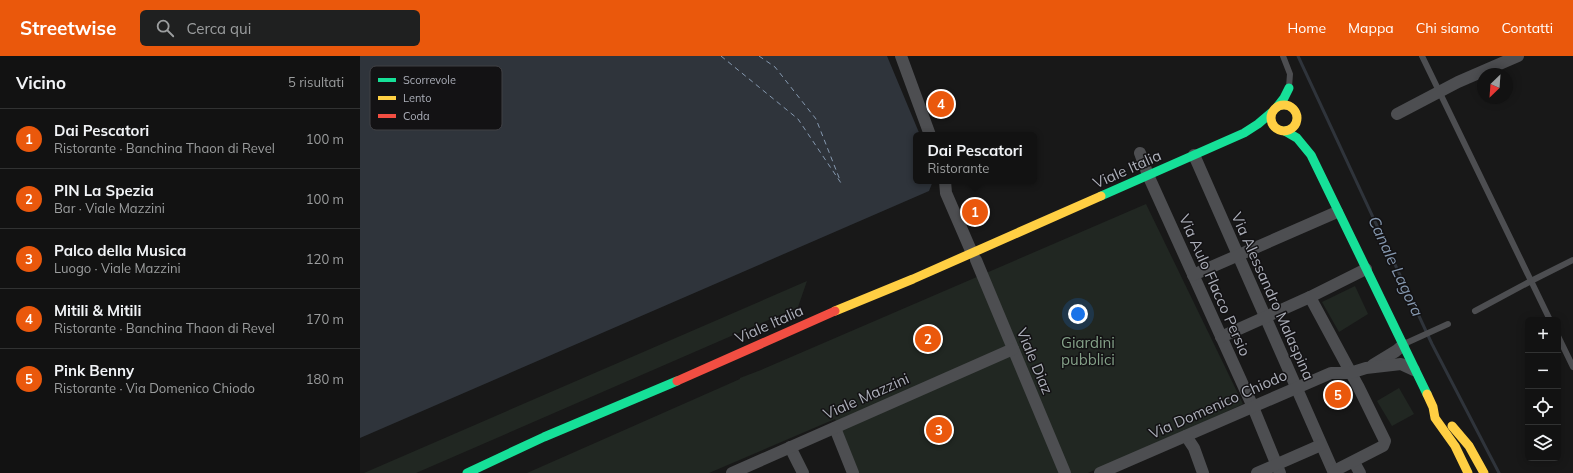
<!DOCTYPE html>
<html lang="it">
<head>
<meta charset="utf-8">
<style>
	body { margin:0; font-family:Mulish,sans-serif; background:#1f2020; color:#f1f3f6 }
	.controls { position:absolute; right:12px; bottom:12px; display:grid; overflow:hidden; border-radius:6px; box-shadow:0 2px 10px #0003 }
	.controls button { width:36px; height:36px; display:grid; place-items:center; padding:0; border:0; border-bottom:1px solid #313232; background:#121212; color:#f1f3f6; font:20px sans-serif }
	.compass { position:absolute; left:1117px; top:12px; width:36px; height:36px; border-radius:50%; background:#121212; box-shadow:0 2px 10px #0003; rotate:205deg }
	.you { position:absolute; left:718px; top:258px; width:14px; height:14px; margin:-10px; border:3px solid #fff; border-radius:50%; background:#1a73e8; box-shadow:0 0 0 6px #1a73e833 }
	.badge { display:grid; place-items:center; width:26px; height:26px; border-radius:50%; background:#ea580c; color:#fff; font-size:13px; font-weight:700 }
	.pin { position:absolute; translate:-50% -50%; border:2px solid #fff; box-shadow:0 1px 4px #0006 }
	.popup { position:absolute; left:553px; top:76px; width:124px; height:52px; box-sizing:border-box; display:grid; place-content:center; border-radius:6px; background:#121212; filter:drop-shadow(0 1px 3px #0005); font-size:13px; white-space:nowrap; color:#9c9e9f }
	.popup b { font-size:15px; color:#f1f3f6 }
	.popup::after { content:''; position:absolute; left:50%; top:100%; margin-left:-8px; border:8px solid transparent; border-top-color:#121212 }
	.list { margin:0; padding:0; list-style:none }
	h2 { display:flex; justify-content:space-between; align-items:center; height:52px; margin:0; padding:0 16px; font-size:17px }
	h2 small { font-size:13px; font-weight:400; color:#9c9e9f }
	.list li { display:grid; grid-template-columns:26px 1fr auto; gap:12px; align-items:center; box-sizing:border-box; height:60px; padding:0 16px; border-top:1px solid #313232 }
	.list b { display:block; font-size:15px; white-space:nowrap }
	.list p { margin:0; font-size:13px; white-space:nowrap; color:#9c9e9f }
	.list em { font-size:13px; font-style:normal; color:#9c9e9f }
	.icon { flex:none; width:22px; height:22px; fill:none; stroke:currentColor; stroke-width:2; stroke-linecap:round; stroke-linejoin:round }
	.map { position:relative; flex:none; width:1213px; height:417px; overflow:hidden }
	header { display:flex; align-items:center; gap:24px; box-sizing:border-box; height:56px; padding:0 20px; background:#ea580c; color:#fff }
	header strong { font-size:19px }
	nav { display:flex; gap:22px; margin-inline-start:auto; font-size:14px }
	.search { width:280px; height:36px; background:#1f2020; display:flex; align-items:center; gap:10px; box-sizing:border-box; padding:0 14px; border-radius:6px; color:#9c9e9f; font-size:15px }
	main { display:flex }
	aside { flex:1; background:#121212 }
	.map>svg:first-child { display:block }
	.green { fill:#212722 }
	.water { fill:#2f343b }
	.lines { fill:none; stroke-linecap:round; stroke-linejoin:round }
	.stream { stroke:#2f343b; stroke-width:3 }
	.ferry { stroke:#8598af; stroke-width:1; stroke-dasharray:5 4; stroke-linecap:butt }
	.lane { stroke:#4d4e51; stroke-width:6 }
	.street { stroke:#4d4e51; stroke-width:12 }
	.fast { stroke:#16e098; stroke-width:9 }
	.slow { stroke:#ffcf43; stroke-width:9 }
	.jam { stroke:#f24e42; stroke-width:9 }
	.labels { text-anchor:middle; dominant-baseline:central; stroke-width:3; stroke-linejoin:round; paint-order:stroke }
	.street-label { font-size:15px; fill:#abaeb8; stroke:#131214 }
	.park-label { font-size:15px; fill:#84a188; stroke:#131214 }
	.water-label { font-size:16px; font-style:italic; fill:#8598af; stroke:#131214 }
	.key { fill:#131214; stroke:#414145; stroke-width:1 }
	.key-label { font-size:11px; fill:#abaeb8 }
</style>
</head>
<body>
<header>
<strong>Streetwise</strong>
<div class="search"><svg class="icon" aria-label="search" viewBox="0 0 24 24"><circle cx="10" cy="10" r="6"/><path d="M15 15l6 6"/></svg>Cerca qui</div>
<nav><a>Home</a><a>Mappa</a><a>Chi siamo</a><a>Contatti</a></nav>
</header>
<main>
<aside>
<h2>Vicino<small>5 risultati</small></h2>
<ul class="list">
<li><span class="badge">1</span><div><b>Dai Pescatori</b><p>Ristorante · Banchina Thaon di Revel</p></div><em>100 m</em></li>
<li><span class="badge">2</span><div><b>PIN La Spezia</b><p>Bar · Viale Mazzini</p></div><em>100 m</em></li>
<li><span class="badge">3</span><div><b>Palco della Musica</b><p>Luogo · Viale Mazzini</p></div><em>120 m</em></li>
<li><span class="badge">4</span><div><b>Mitili &amp; Mitili</b><p>Ristorante · Banchina Thaon di Revel</p></div><em>170 m</em></li>
<li><span class="badge">5</span><div><b>Pink Benny</b><p>Ristorante · Via Domenico Chiodo</p></div><em>180 m</em></li>
</ul>
</aside>
<div class="map">
<svg width="1213" height="417" viewBox="0 0 1213 417">
	<rect width="100%" height="100%" fill="#181818"/>
	<!-- green -->
	<g class="green">
		<path d="M786,148L883,348L818,378L728,417H498L475,363L349,417H167L380,323V322L401,314Z"/>
		<path d="M447,225L438,251L56,417H4Z"/>
		<path d="M995,230L1008,258L979,276L962,246Z"/>
		<path d="M1039,332L1054,358L1032,370L1017,345Z"/>
	</g>
	<!-- water -->
	<path class="water" d="M0,0H527L560,79H556V125H573L569,135L0,382Z"/>
	<g class="lines">
		<!-- stream -->
		<path class="stream" d="M938,0L1072,288L1139,417"/>
		<!-- ferry -->
		<g class="ferry">
			<path d="M361,0L438,63L481,127"/>
			<path d="M399,0L415,11L456,63L480,124"/>
		</g>
		<!-- lane -->
		<g class="lane">
			<path d="M923,0L930,18L929,31"/>
			<path d="M1062,0L1190,264"/>
			<path d="M1115,255L1171,225L1213,204"/>
			<path d="M1198,280L1213,311"/>
			<path d="M1044,288L1088,268"/>
		</g>
		<!-- street -->
		<g class="street">
			<path d="M541,0L570,79"/>
			<path d="M1037,58L1098,26L1158,0"/>
			<path d="M780,97L788,119L893,351L920,417"/>
			<path d="M834,99L974,417"/>
			<path d="M585,125L586,137L612,197"/>
			<path d="M616,204L705,417"/>
			<path d="M833,219L977,156"/>
			<path d="M861,281L950,241"/>
			<path d="M1013,309L1036,295L1043,289"/>
			<path d="M475,372L493,417"/>
			<path d="M826,380L834,392L843,417"/>
			<path d="M430,391L443,417"/>
			<path d="M994,406L1000,417"/>
			<path d="M974,415L1023,390L1025,385L998,330L950,241L1006,213"/>
			<path d="M372,417L653,293"/>
			<path d="M740,417L971,317H990L1006,312L1041,308L1054,314"/>
			<path d="M897,417L961,389"/>
		</g>
		<!-- fast -->
		<g class="fast">
			<path d="M917,51L924,42L929,32"/>
			<path d="M925,75L937,82L951,99L1067,338"/>
			<path d="M741,140L884,77L898,68L911,57"/>
			<path d="M107,417L184,381L317,325"/>
		</g>
		<!-- slow -->
		<g class="slow">
			<circle cx="924" cy="62" r="13"/>
			<path d="M475,255L553,223L741,140"/>
			<path d="M1067,338L1073,351L1075,362L1095,390L1108,417"/>
			<path d="M1092,370L1109,390L1124,417"/>
		</g>
		<!-- jam -->
		<path class="jam" d="M317,325L475,255"/>
	</g>
	<g class="labels">
		<!-- street labels -->
		<g class="street-label">
			<text transform="translate(767 113) rotate(-24)">Viale Italia</text>
			<text transform="translate(855 229) rotate(66)">Via Aulo Flacco Persio</text>
			<text transform="translate(913 240) rotate(66)">Via Alessandro Malaspina</text>
			<text transform="translate(409 268) rotate(-24)">Viale Italia</text>
			<text transform="translate(675 305) rotate(67)">Viale Diaz</text>
			<text transform="translate(506 340) rotate(-24)">Viale Mazzini</text>
			<text transform="translate(858 348) rotate(-24)">Via Domenico Chiodo</text>
		</g>
		<!-- park labels -->
		<g class="park-label">
			<text x="728" y="286">Giardini<tspan x="728" dy="17">pubblici</tspan></text>
		</g>
		<!-- water labels -->
		<g class="water-label">
			<text transform="translate(1036 210) rotate(65)">Canale Lagora</text>
		</g>
	</g>
	<!-- legend -->
	<rect x="10" y="10" width="132" height="64" rx="6" class="key"/>
	<rect x="18" y="22" width="18" height="4" fill="#16e098"/>
	<rect x="18" y="40" width="18" height="4" fill="#ffcf43"/>
	<rect x="18" y="58" width="18" height="4" fill="#f24e42"/>
	<g class="key-label">
		<text x="43" y="28">Scorrevole</text>
		<text x="43" y="46">Lento</text>
		<text x="43" y="64">Coda</text>
	</g>
</svg>
<div class="controls">
<button>+</button>
<button>−</button>
<button><svg class="icon" aria-label="locate" viewBox="0 0 24 24"><circle cx="12" cy="12" r="6"/><path d="M12 2v4M12 18v4M2 12h4M18 12h4"/></svg></button>
<button><svg class="icon" aria-label="layers" viewBox="0 0 24 24"><path d="M12 4l9 5-9 5-9-5zM3 14l9 5 9-5"/></svg></button>
</div>
<svg class="compass" viewBox="-18 -18 36 36"><path d="M0-13l5 13h-10z" fill="#e53935"/><path d="M0 13l5-13h-10z" fill="#9c9e9f"/></svg>
<div class="you"></div>
<div class="pin badge" style="left:615px;top:156px">1</div>
<div class="popup"><b>Dai Pescatori</b>Ristorante</div>
<div class="pin badge" style="left:568px;top:283px">2</div>
<div class="pin badge" style="left:579px;top:374px">3</div>
<div class="pin badge" style="left:581px;top:48px">4</div>
<div class="pin badge" style="left:978px;top:339px">5</div>
</div>
</main>
</body>
</html>
